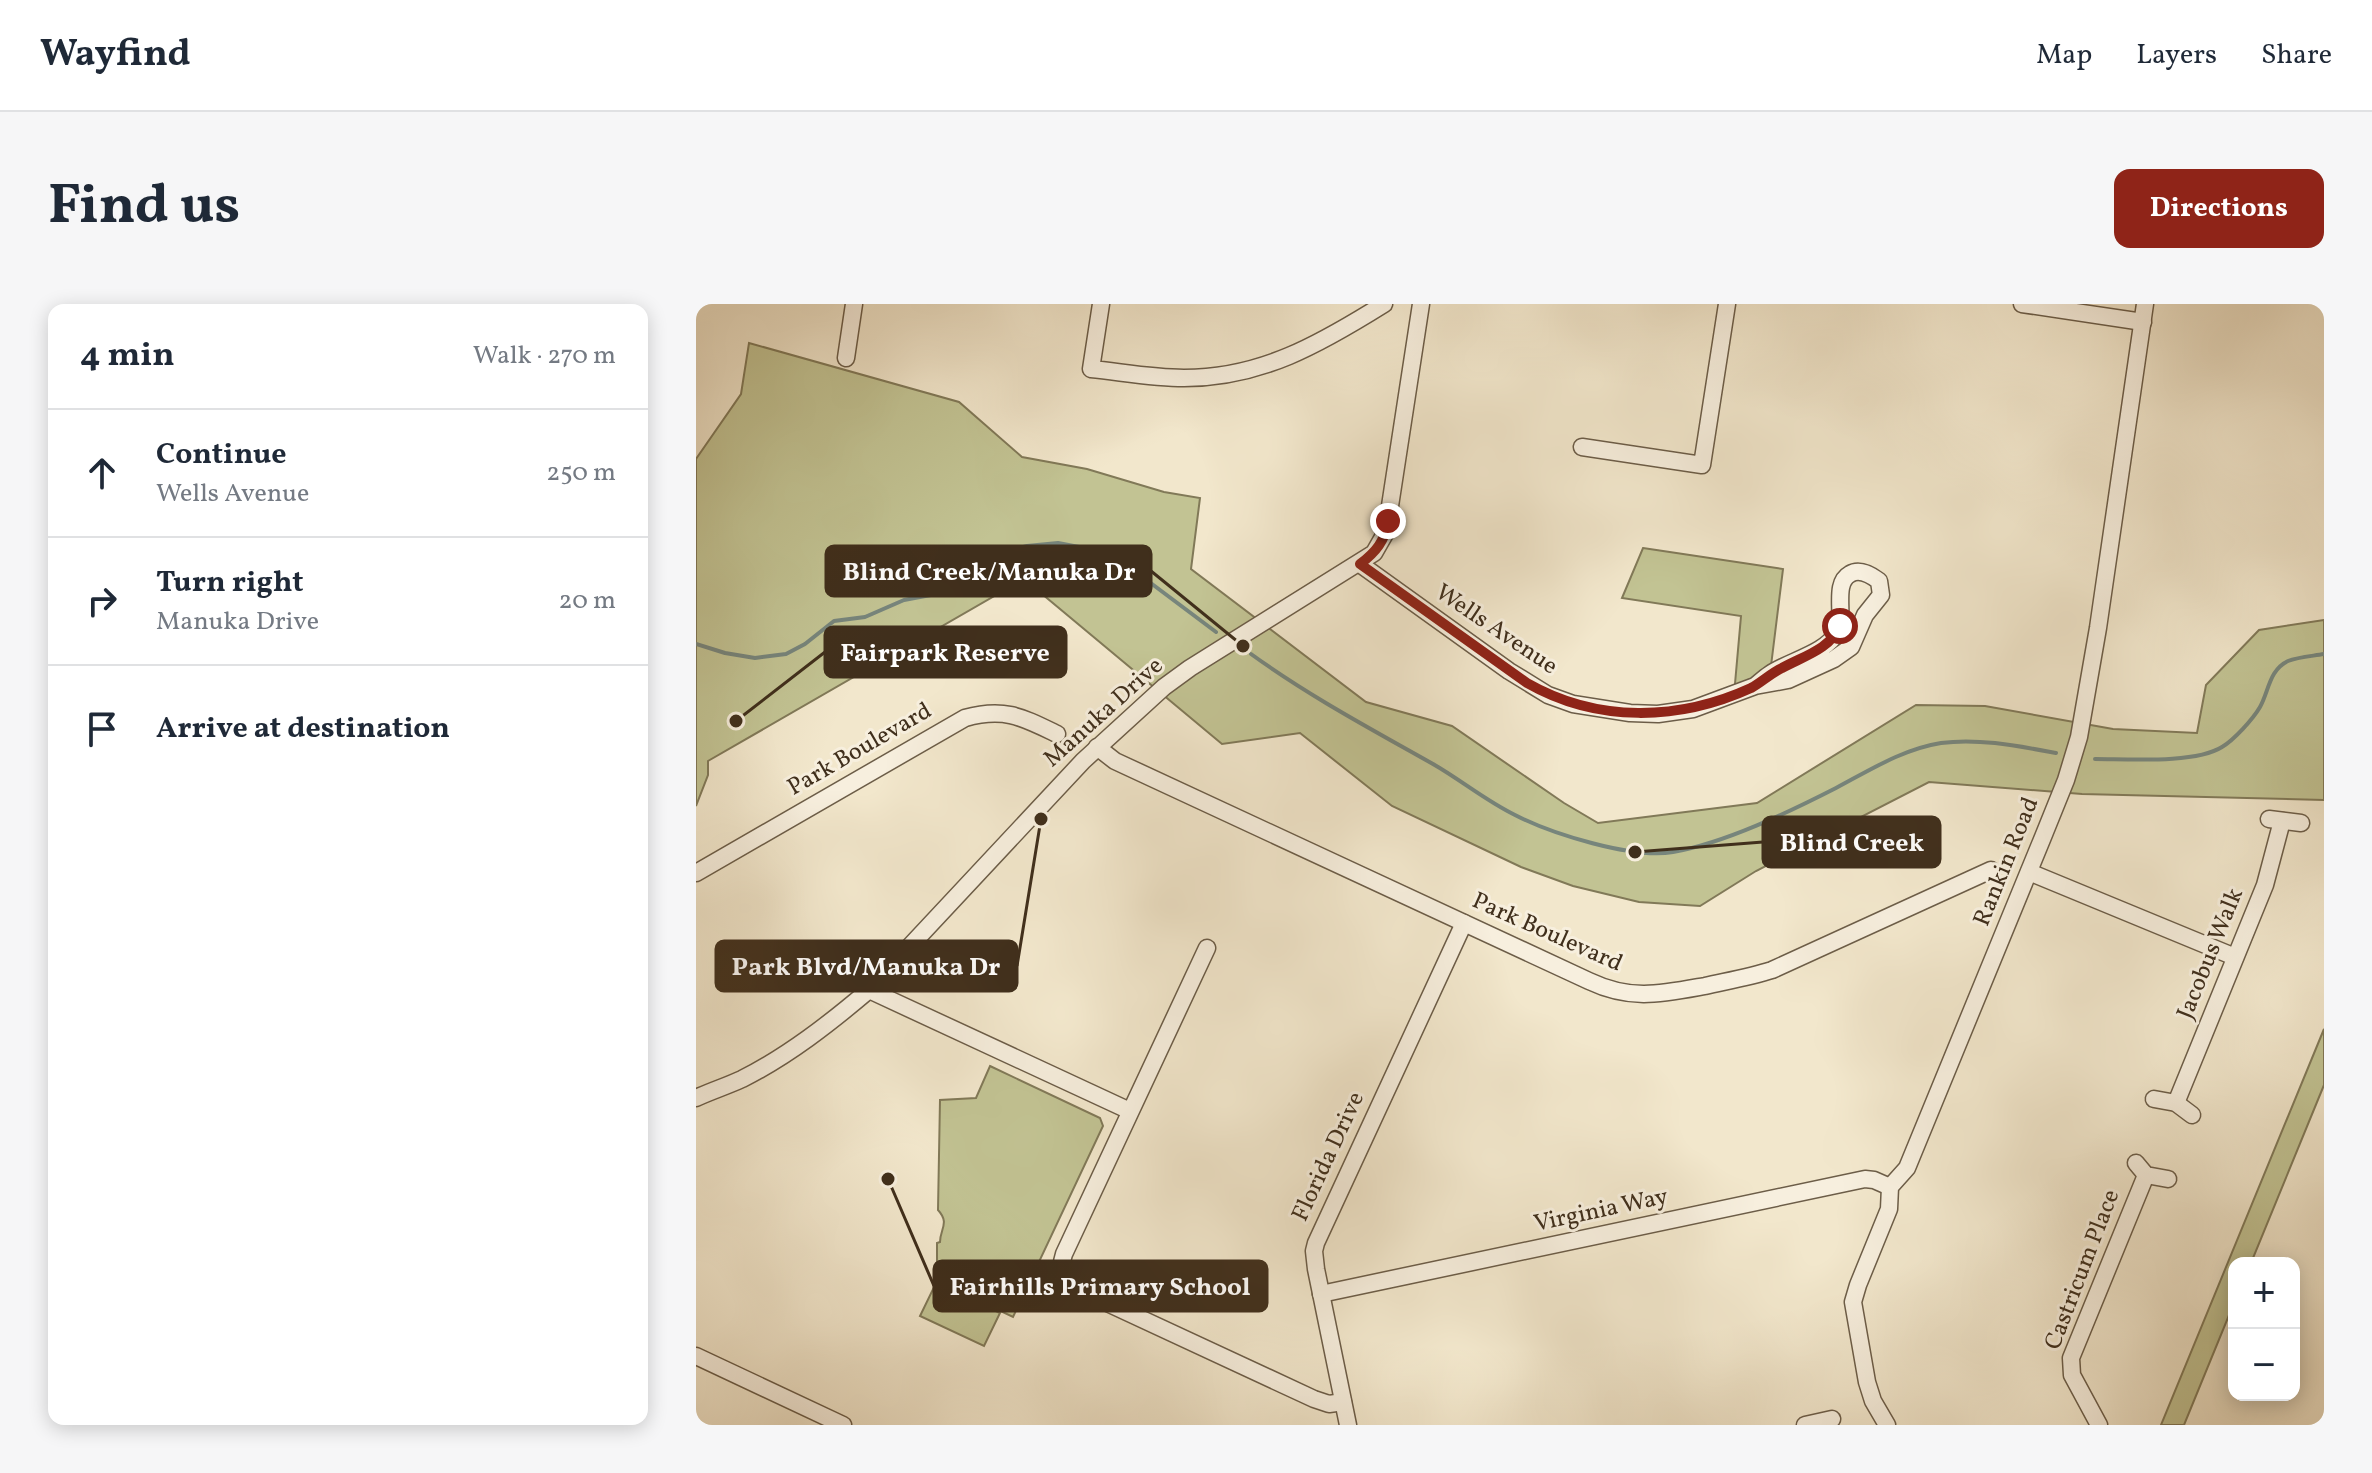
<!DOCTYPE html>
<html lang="en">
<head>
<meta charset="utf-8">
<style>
	body { margin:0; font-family:Vollkorn,serif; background:#f6f6f7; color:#1f2937 }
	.controls { position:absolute; right:24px; bottom:24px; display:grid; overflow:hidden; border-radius:16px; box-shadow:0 4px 20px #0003 }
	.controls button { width:72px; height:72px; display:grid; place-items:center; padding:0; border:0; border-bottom:2px solid #e0e1e3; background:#fff; color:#1f2937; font:40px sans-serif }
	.stop { position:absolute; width:24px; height:24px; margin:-18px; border:6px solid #8f2418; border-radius:50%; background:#fff }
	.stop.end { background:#8f2418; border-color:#fff; box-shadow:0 2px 8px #0008 }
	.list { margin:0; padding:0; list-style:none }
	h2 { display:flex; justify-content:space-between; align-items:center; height:104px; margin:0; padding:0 32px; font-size:34px }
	h2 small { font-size:26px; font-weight:400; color:#747a83 }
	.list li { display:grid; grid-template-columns:52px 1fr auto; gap:24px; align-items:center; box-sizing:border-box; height:128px; padding:0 32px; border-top:2px solid #e0e1e3 }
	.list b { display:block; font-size:30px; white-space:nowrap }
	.list p { margin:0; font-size:26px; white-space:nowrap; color:#747a83 }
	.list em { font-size:26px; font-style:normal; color:#747a83 }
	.icon { flex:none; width:44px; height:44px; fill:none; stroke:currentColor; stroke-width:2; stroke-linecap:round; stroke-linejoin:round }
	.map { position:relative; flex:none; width:1628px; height:1121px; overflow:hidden; border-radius:16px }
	header { display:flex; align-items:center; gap:48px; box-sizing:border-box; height:112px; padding:0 40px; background:#fff; border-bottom:2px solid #e0e1e3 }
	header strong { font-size:38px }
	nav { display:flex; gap:44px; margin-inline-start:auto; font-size:28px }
	.intro { display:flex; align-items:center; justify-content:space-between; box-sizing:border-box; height:192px; padding:0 48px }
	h1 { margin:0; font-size:56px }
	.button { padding:20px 36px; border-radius:16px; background:#8f2418; color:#fff; font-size:28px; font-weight:700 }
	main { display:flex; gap:48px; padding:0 48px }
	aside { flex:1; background:#fff; border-radius:16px; box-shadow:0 4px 20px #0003 }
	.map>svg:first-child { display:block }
	.green { fill:#c2c393; stroke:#817958; stroke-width:2 }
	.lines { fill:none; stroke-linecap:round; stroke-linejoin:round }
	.stream { stroke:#77857c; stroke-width:4 }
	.street-casing { stroke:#6c5d48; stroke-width:19 }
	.street { stroke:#f7efde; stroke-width:16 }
	.route { stroke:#8f2418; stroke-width:10 }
	.labels { text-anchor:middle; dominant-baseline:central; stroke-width:6; stroke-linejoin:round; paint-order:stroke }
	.street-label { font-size:24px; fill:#402f1c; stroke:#f7efde }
	.leader { fill:none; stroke:#402f1c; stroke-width:3 }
	.callout-dot { fill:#402f1c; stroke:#f7efde; stroke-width:3 }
	.callout { fill:#402f1c; stroke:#402f1c; stroke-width:3 }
	.callout-label { font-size:26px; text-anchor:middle; font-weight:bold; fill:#fff }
</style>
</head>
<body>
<header>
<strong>Wayfind</strong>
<nav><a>Map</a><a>Layers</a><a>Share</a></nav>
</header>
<div class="intro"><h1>Find us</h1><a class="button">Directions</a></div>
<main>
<aside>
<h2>4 min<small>Walk · 270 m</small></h2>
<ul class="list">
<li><svg class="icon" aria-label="ahead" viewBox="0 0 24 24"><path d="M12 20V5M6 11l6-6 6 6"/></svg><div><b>Continue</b><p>Wells Avenue</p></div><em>250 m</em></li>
<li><svg class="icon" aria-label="right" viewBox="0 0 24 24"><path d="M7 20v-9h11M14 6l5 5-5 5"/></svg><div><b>Turn right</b><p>Manuka Drive</p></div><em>20 m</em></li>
<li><svg class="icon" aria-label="arrive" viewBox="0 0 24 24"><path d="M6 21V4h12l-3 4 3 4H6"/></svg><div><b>Arrive at destination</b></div></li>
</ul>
</aside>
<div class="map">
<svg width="1628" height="1121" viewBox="0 0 1628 1121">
	<rect width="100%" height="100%" fill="#f2e7cc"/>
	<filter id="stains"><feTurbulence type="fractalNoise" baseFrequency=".0025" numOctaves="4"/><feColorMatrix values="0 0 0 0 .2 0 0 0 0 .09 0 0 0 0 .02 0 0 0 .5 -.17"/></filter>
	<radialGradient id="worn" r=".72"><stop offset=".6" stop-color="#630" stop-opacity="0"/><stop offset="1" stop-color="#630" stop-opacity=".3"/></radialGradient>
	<!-- green -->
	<g class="green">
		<path d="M53,39L263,98L326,153L391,165L468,188L504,194L495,265L670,398L756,422L868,499L902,519L1061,499L1220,401L1289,402L1417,425L1501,429L1510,381L1563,326L1628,316V496L1386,490L1233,478L1060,567L1004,602L943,598L877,582L825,563L696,502L604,429L526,440L328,275L12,457V471L0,502V155L45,90Z"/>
		<path d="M947,244L1087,265L1074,370L1038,391L1045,312L926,294Z"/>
		<path d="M1628,725V781L1555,959H1538V999L1488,1121H1465Z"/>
		<path d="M294,762L404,814L407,822L317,1013L243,978L247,971L241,959V939L244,938C244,925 254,919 242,906L244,796L280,794Z"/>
		<path d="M240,979L304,1009L288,1042L224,1012Z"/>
	</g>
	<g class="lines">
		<!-- stream -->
		<g class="stream">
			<path d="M0,340L29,349L59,354L90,350L109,340L138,317L169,313L208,296L240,290L274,257L331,242L362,239L383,243L411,254L456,280L520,328"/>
			<path d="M555,350C613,392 675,425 737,460C765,476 790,497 819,511C856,530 936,555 977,548C1029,539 1093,508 1140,484C1174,466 1207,445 1245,439C1283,434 1322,442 1360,449"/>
			<path d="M1399,455C1431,455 1499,460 1526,443C1538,436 1557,415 1564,403C1573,387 1573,366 1592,357C1602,353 1617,352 1628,350"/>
		</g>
		<!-- street casing -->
		<g class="street-casing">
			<g id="street">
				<path d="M405,0L395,65C425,68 457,74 488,74C565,74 624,40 688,0"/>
				<path d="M1326,0L1447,18"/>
				<path d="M150,54L158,0"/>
				<path d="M886,143L1006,161L1031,0"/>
				<path d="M664,260L813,367L852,391L877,400L934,409L962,410L997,405L1059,382L1092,376L1138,355L1155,343L1169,311L1185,291L1183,277C1175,271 1164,264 1154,270C1136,280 1150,312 1141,328C1131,349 1093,357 1074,370C1068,374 1064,378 1059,382"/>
				<path d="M401,443L419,457L893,677C935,697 965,690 1009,682C1031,677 1054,673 1076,666L1295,566"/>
				<path d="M1573,515L1605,519"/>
				<path d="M1333,568L1539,653"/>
				<path d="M0,569L269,414C308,403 326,413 361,430"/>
				<path d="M511,644L368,950C363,965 366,976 379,984L618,1095L633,1100L647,1098"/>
				<path d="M173,686L434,807"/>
				<path d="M0,794C15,787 31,782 46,775C92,752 134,719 173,686L387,457L468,383L494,364L678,249L690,228L725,0"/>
				<path d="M1458,795L1480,799L1496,811"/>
				<path d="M1480,799L1569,581L1586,517"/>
				<path d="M1440,859L1450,871L1472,875"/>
				<path d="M625,990L1169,875L1178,876L1194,883"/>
				<path d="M0,1052L147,1121"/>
				<path d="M652,1121L620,965L618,947L620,939L768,619"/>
				<path d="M1109,1121L1136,1115"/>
				<path d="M1191,1121L1177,1097L1171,1078L1157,998L1162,981L1193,905L1194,883L1211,864L1347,533L1370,476L1383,433L1402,324L1449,0"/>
				<path d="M1403,1121L1376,1071L1375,1054L1450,871"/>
			</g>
		</g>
		<!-- street -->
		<use href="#street" class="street"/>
	</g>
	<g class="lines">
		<!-- route -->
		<path class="route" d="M692,217C689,237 680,248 664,260L831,379C901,419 983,417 1055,384C1066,378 1075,369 1086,364C1108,352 1134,345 1144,322"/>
	</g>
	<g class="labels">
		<!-- street labels -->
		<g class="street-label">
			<text transform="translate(800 326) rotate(34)">Wells Avenue</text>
			<text transform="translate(408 409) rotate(-42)">Manuka Drive</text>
			<text transform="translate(164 446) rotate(-30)">Park Boulevard</text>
			<text transform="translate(1311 558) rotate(-68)">Rankin Road</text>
			<text transform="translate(851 629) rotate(24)">Park Boulevard</text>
			<text transform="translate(1515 650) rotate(-68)">Jacobus Walk</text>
			<text transform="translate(633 853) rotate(-65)">Florida Drive</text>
			<text transform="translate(905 907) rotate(-12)">Virginia Way</text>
			<text transform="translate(1387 966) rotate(-69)">Castricum Place</text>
		</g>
	</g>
	<!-- callouts -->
	<path class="leader" d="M547 342L455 267M40 417L129 348M939 548L1067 538M345 515L321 662M192 875L238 982"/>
	<g class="callout-dot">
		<circle cx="547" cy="342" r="8"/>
		<circle cx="40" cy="417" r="8"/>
		<circle cx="939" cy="548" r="8"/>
		<circle cx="345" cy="515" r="8"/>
		<circle cx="192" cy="875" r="8"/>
	</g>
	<g class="callout">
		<rect x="130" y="242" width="325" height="50" rx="8"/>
		<rect x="129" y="323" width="241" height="50" rx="8"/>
		<rect x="1067" y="513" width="177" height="50" rx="8"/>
		<rect x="20" y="637" width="301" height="50" rx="8"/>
		<rect x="238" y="957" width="333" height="50" rx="8"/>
	</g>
	<g class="callout-label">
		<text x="293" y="276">Blind Creek/Manuka Dr</text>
		<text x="249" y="357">Fairpark Reserve</text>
		<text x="1156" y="547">Blind Creek</text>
		<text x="170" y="671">Park Blvd/Manuka Dr</text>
		<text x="404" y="991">Fairhills Primary School</text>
	</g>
	<rect width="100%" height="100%" filter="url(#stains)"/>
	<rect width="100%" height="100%" fill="url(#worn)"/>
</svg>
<div class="controls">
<button>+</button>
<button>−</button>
</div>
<div class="stop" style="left:1144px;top:322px"></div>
<div class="stop end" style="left:692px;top:217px"></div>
</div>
</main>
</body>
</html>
